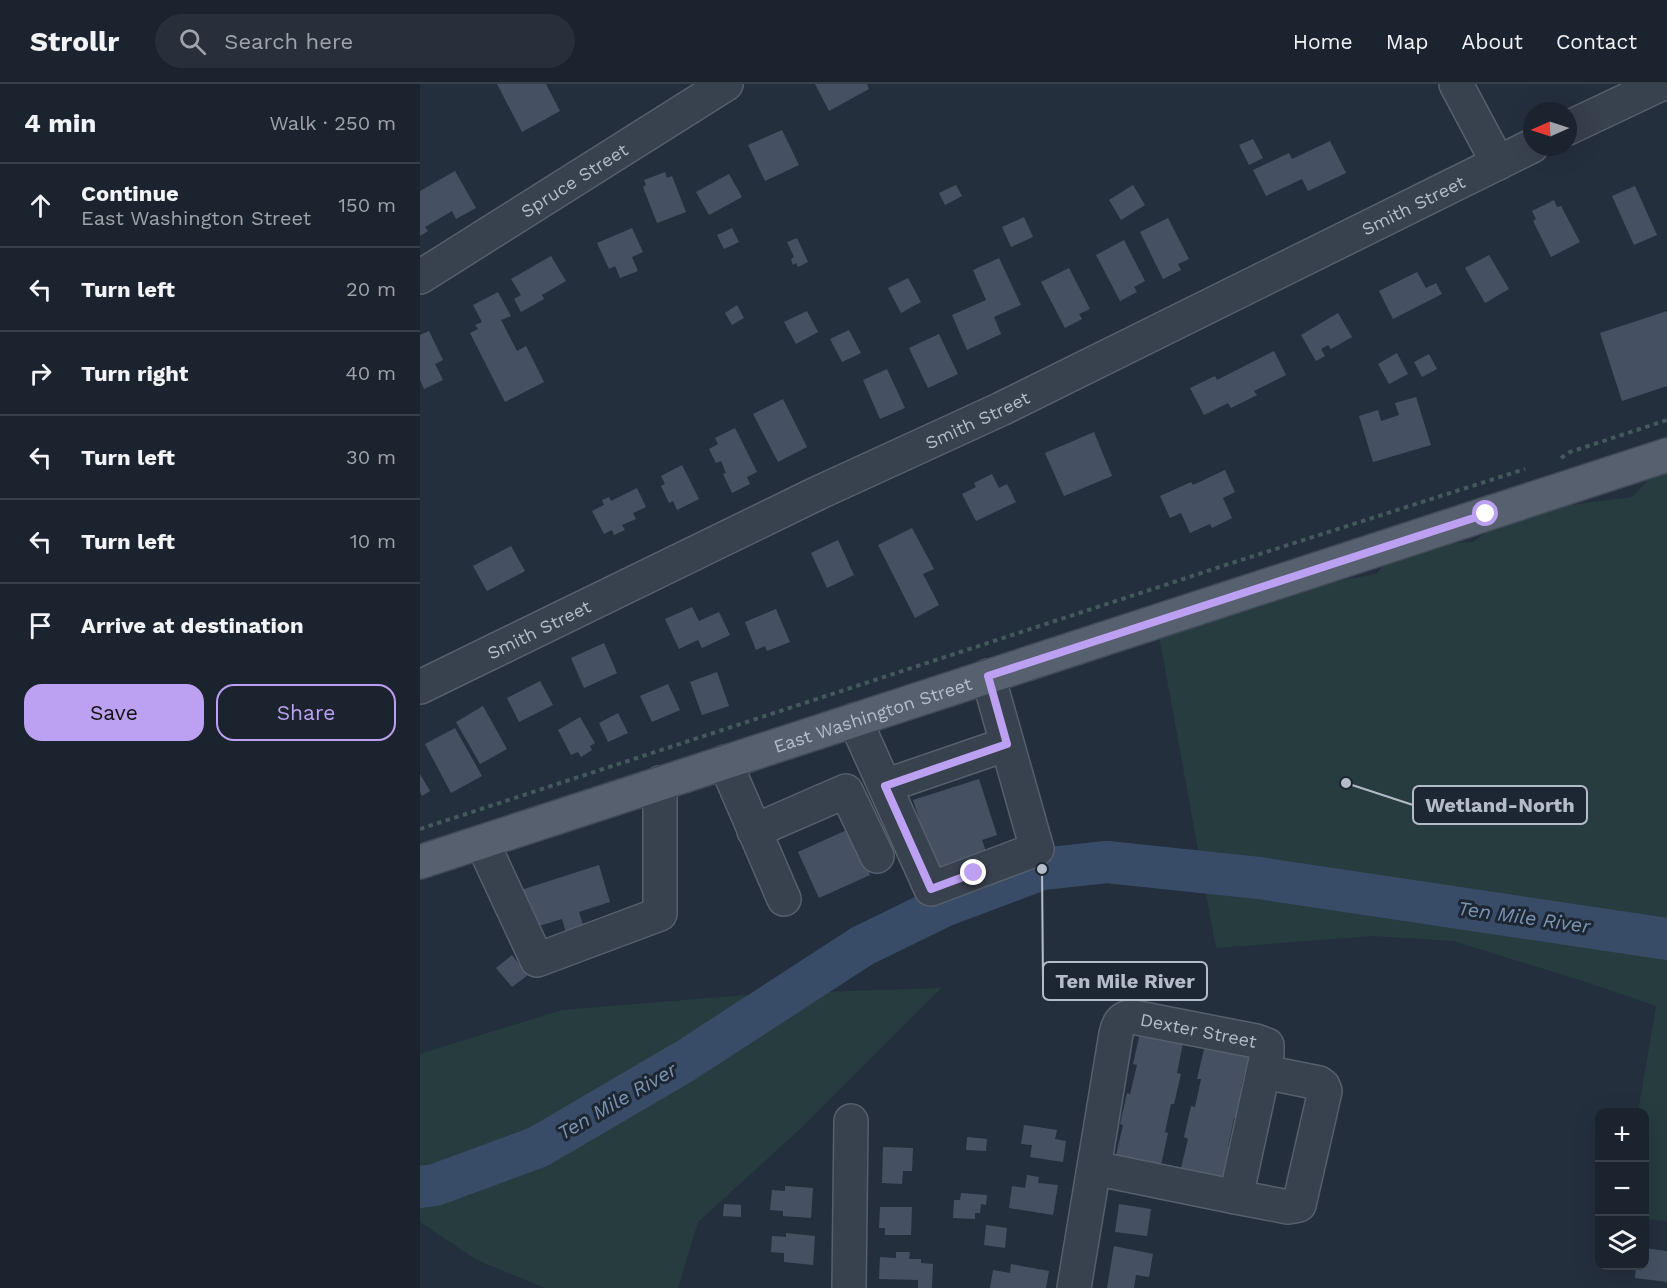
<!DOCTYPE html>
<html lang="en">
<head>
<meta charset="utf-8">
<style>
	body { margin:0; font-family:"Work Sans",sans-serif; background:#282f3a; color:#f1f3f6 }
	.controls { position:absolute; right:18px; bottom:18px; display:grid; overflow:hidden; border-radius:12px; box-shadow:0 6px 24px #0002 }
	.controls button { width:54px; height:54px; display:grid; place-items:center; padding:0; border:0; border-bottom:2px solid #39404a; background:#1b232e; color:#f1f3f6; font:30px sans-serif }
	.compass { position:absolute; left:1103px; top:18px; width:54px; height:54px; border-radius:50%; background:#1b232e; box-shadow:0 6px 24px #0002; rotate:267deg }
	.stop { position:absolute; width:18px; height:18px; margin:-14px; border:4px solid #bca0f2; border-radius:50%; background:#fff }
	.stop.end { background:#bca0f2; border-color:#fff; box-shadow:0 2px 6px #0008 }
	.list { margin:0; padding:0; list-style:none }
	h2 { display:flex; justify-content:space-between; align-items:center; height:78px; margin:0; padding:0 24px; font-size:26px }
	h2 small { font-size:20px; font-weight:400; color:#a0a4aa }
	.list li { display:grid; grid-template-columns:39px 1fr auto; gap:18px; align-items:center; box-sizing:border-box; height:84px; padding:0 24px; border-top:2px solid #39404a }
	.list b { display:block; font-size:22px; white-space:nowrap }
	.list p { margin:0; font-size:20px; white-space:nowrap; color:#a0a4aa }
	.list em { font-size:20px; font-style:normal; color:#a0a4aa }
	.actions { display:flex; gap:12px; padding:18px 24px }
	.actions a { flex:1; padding:14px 0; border:2px solid #bca0f2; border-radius:18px; text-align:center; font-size:21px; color:#bca0f2 }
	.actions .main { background:#bca0f2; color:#111 }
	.icon { flex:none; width:33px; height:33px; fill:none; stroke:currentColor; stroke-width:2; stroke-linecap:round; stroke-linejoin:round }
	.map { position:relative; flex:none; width:1247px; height:1204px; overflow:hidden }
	header { display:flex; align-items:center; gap:36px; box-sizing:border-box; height:84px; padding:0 30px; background:#1b232e; border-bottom:2px solid #39404a }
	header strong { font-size:28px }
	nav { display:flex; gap:33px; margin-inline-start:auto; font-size:21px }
	.search { width:420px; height:54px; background:#282f3a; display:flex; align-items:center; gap:15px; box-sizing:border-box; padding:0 21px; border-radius:33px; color:#a0a4aa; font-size:22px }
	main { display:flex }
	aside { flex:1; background:#1b232e }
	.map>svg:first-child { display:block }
	.green { fill:#263c3f }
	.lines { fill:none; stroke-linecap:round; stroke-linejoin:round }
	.river { stroke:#394c67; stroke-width:42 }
	.building { fill:#455162 }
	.minor-casing { stroke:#565f6c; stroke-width:36 }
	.major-casing { stroke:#414a57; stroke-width:36 }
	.path { stroke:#44595c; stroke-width:4; stroke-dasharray:4.5 4.5; stroke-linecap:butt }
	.minor { stroke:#38414e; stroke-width:33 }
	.major { stroke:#56606e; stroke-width:33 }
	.route { stroke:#bca0f2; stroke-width:8 }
	.labels { text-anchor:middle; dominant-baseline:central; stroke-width:6; stroke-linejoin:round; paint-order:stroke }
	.street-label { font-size:18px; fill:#b4bcc9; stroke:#1d2633 }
	.water-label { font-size:20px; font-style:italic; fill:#7c92b1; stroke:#1d2633 }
	.leader { fill:none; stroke:#b4bcc9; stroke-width:2 }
	.callout-dot { fill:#b4bcc9; stroke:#1d2633; stroke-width:2 }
	.callout { fill:#1d2633; stroke:#b4bcc9; stroke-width:2 }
	.callout-label { font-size:20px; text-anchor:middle; font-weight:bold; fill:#b4bcc9 }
</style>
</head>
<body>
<header>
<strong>Strollr</strong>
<div class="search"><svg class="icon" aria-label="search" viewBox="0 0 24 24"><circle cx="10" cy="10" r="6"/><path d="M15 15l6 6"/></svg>Search here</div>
<nav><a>Home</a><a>Map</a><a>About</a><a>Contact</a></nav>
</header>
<main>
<aside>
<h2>4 min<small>Walk · 250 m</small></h2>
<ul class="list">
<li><svg class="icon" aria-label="ahead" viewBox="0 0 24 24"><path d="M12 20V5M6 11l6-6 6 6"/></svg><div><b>Continue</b><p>East Washington Street</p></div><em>150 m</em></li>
<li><svg class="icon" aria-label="left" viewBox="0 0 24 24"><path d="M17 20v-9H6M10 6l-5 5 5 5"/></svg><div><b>Turn left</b></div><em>20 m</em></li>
<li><svg class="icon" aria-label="right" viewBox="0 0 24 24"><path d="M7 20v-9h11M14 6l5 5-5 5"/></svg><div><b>Turn right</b></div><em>40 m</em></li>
<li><svg class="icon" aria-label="left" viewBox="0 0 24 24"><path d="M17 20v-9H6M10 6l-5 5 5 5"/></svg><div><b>Turn left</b></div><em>30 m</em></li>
<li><svg class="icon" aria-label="left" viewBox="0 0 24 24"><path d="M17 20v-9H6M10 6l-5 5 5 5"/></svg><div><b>Turn left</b></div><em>10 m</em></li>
<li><svg class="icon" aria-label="arrive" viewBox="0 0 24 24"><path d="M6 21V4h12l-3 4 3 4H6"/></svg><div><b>Arrive at destination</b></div></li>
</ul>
<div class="actions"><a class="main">Save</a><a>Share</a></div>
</aside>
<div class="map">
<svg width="1247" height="1204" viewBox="0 0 1247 1204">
	<rect width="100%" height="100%" fill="#242f3e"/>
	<!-- green -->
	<g class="green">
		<path d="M1247,384V1137L1225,1135L1224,1028H1218L1236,922L1169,899L1034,857L953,852L796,864L738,546L760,526L956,490L982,462L1053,458L1096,428L1212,413L1239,385Z"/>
		<path d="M521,904L380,1045L278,1138L258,1204H125L57,1176L0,1138V970L142,926L339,910Z"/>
	</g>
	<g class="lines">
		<!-- river -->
		<path class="river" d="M0,1103L15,1101L118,1063L265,977L442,862L526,821L622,785L687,778L839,794L1247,855"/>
	</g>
	<!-- building -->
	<g class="building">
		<path d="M77,0H126L140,27L102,48Z"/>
		<path d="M395,0H447L449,5L409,27Z"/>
		<path d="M362,46L379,81L345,97L328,61Z"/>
		<path d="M833,55L843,74L829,81L819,61Z"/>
		<path d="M910,57L926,89L888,107L882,95L846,112L833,86L869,69L872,75Z"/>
		<path d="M35,87L56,124L36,135L32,127L5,143L8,147L0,152V107Z"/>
		<path d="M245,88L247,94L252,92L266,128L237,139L223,103L226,101L224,96Z"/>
		<path d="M309,90L322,113L289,131L276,108Z"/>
		<path d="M536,101L542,112L525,121L519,109Z"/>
		<path d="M713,101L725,121L701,136L689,116Z"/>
		<path d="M1215,102L1237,151L1214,161L1192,112Z"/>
		<path d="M1134,116L1137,123L1141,122L1160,158L1131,173L1113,137L1116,135L1112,127Z"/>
		<path d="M604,133L613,153L591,163L582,143Z"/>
		<path d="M748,134L769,175L758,180L761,186L743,195L720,148Z"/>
		<path d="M212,144L223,168L212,173L218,187L200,194L195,182L189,185L177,159Z"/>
		<path d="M312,144L319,158L304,165L297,151Z"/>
		<path d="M377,154L388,178L378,183L376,179L373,181L371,175L374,173L367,158Z"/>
		<path d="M704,156L725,197L714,203L717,208L700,217L676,171Z"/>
		<path d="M1069,171L1089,205L1065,219L1045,184Z"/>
		<path d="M131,172L146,197L122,211L124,215L101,228L94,215L101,211L91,195Z"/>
		<path d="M579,174L601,221L574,233L581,250L547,266L532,231L566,216L553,186Z"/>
		<path d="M649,184L670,225L659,230L662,235L645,244L621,198Z"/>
		<path d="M997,188L1006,204L1016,199L1022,210L973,235L959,207Z"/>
		<path d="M488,194L501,218L481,229L468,204Z"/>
		<path d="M78,208L91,232L81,236L97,267L106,262L124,298L85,318L50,249L58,245L55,241L62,238L53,221Z"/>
		<path d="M317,221L324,234L312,241L305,229Z"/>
		<path d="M387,227L398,248L376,260L364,238Z"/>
		<path d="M1247,227V302L1202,317L1180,249Z"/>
		<path d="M918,229L932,253L911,265L908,261L901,265L905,272L896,277L881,251Z"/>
		<path d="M429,246L441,269L422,278L410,255Z"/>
		<path d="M9,247L23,276L15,280L23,296L4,305L0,296V251Z"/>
		<path d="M519,250L538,290L508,304L489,264Z"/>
		<path d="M854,267L866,291L834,307L837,311L811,324L808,319L784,331L770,304L795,292L797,296Z"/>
		<path d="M977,269L988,290L969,300L958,280Z"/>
		<path d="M1009,270L1017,285L1002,293L994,278Z"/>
		<path d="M467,285L485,324L460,335L443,296Z"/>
		<path d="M996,313L1011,361L953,378L939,332L958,326L961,337L979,331L975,319Z"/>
		<path d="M363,315L387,363L358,378L333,330Z"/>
		<path d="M315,344L337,388L327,393L330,400L312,409L303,390L306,389L301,377L296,379L289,365L298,360L295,354Z"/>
		<path d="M674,348L692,392L644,412L625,369Z"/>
		<path d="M262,381L279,415L257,426L253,417L249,419L241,402L245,400L241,392Z"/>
		<path d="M805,386L815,408L803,414L812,434L792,444L790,440L770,449L761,429L750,434L740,412L771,398L773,401Z"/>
		<path d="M572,390L579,404L587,400L596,418L556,437L542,410L556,403L554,399Z"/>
		<path d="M217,404L226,423L213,429L216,435L202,441L205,446L194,451L192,446L184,450L172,427L184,421L182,416L189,413L191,417Z"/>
		<path d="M492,444L514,485L503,490L519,521L495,534L458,461Z"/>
		<path d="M418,456L434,491L407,504L391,469Z"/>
		<path d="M91,462L105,487L67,507L53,482Z"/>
		<path d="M272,523L279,537L299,528L310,551L282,564L278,556L259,565L245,535Z"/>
		<path d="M356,525L370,558L347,567L345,562L336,566L325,538Z"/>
		<path d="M184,559L197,589L164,604L151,574Z"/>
		<path d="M297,588L309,622L282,631L270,598Z"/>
		<path d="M120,597L133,621L99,638L87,614Z"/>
		<path d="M248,600L260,626L232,638L220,612Z"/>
		<path d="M63,622L87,665L60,680L36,638Z"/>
		<path d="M198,629L208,649L188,658L179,639Z"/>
		<path d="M160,633L175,659L170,662L172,666L161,673L158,668L151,671L138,646Z"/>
		<path d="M35,644L62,692L31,709L5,660Z"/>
		<path d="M0,690L10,707L2,712L0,708Z"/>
		<path d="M559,695L577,751L562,756L569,776L518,793L493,716Z"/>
		<path d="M429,745L450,791L399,814L378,768Z"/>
		<path d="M179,781L190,818L159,828L164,844L146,849L142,835L109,845L98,807Z"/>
		<path d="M92,871L108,891L92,903L76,884Z"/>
		<path d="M720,949L763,959L757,989L761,990L754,1020H751L745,1048L748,1049L741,1081L696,1071L703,1041L700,1040L707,1009L710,1010L717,981L713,980Z"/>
		<path d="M785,961L829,971L821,1003H825L818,1035L814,1034L808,1063H812L805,1095L761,1084L768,1055L764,1053L771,1022L775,1023L781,995H777Z"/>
		<path d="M604,1041L637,1046L635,1055L646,1057L643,1078L610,1073L612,1061L601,1060Z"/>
		<path d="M547,1053L567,1055L566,1067L546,1066Z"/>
		<path d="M463,1063L493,1064L492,1087H483L482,1100L462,1099Z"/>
		<path d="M607,1091L619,1093L618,1099L638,1101L633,1131L589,1124L592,1102L605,1104Z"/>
		<path d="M365,1102L393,1104L391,1134L363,1132V1127L350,1126L352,1106L365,1107Z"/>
		<path d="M541,1109L567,1111L566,1121L561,1120L560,1129H555V1135L533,1134L534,1116H540Z"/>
		<path d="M304,1120L321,1121V1133L303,1132Z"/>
		<path d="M699,1120L731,1125L727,1152L695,1148Z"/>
		<path d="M460,1123H492L491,1151H465V1144H459Z"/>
		<path d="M566,1141L587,1144L585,1164L564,1161Z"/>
		<path d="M366,1149L395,1152L393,1181L364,1178V1169L351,1168L352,1152L366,1153Z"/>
		<path d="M694,1162L733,1170L729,1193L716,1191L714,1204H687Z"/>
		<path d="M1224,1164L1247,1167V1198L1215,1194L1216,1182H1224Z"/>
		<path d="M476,1168H490L489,1175H501V1179L513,1180L512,1204H498V1196L459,1195L460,1173L476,1174Z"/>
		<path d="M591,1180L629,1187L626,1204H570L573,1186L590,1189Z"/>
	</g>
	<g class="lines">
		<!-- minor casing -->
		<g class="minor-casing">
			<g id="minor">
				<path d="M1036,0L1078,79"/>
				<path d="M1148,44L1241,0"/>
				<path id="s1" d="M0,193L306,0"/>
				<path id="s2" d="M0,603L398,409L581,325L1112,62"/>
				<path d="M435,636L511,805L617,765L568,592"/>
				<path d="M305,678L364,815"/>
				<path d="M465,702L587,660"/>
				<path d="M334,747L426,707L457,772"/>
				<path d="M62,758L117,876L240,830V699"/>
				<path d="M816,1113L868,1123L879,1121L905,1007L903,1002L899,999L844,988"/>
				<path d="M429,1204L431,1037"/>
				<path id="s3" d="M654,1204L696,950C698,940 701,933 713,933L836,957L847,961V970L816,1113L674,1084"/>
			</g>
		</g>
		<!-- major casing -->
		<g class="major-casing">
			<g id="major">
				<path id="s4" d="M0,778L1247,371"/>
			</g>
		</g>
		<!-- path -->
		<g class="path">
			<path d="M1141,374L1150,368L1247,336"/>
			<path d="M0,745L815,478L1105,385"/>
		</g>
		<!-- minor -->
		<use href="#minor" class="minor"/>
		<!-- major -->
		<use href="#major" class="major"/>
	</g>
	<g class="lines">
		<!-- route -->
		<path class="route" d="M554,789L511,805L465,702L587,660L568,592L1066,430"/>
	</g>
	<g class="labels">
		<!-- street labels -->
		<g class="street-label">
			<text stroke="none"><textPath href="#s1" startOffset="182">Spruce Street</textPath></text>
			<text stroke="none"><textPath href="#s2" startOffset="1104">Smith Street</textPath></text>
			<text stroke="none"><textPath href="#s2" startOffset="618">Smith Street</textPath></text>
			<text stroke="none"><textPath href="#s2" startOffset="132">Smith Street</textPath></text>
			<text stroke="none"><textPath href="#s4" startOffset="476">East Washington Street</textPath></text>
			<text stroke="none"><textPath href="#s3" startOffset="351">Dexter Street</textPath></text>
		</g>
		<!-- water labels -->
		<g class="water-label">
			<text transform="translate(1104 833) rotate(8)">Ten Mile River</text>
			<text transform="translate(197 1017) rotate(-30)">Ten Mile River</text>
		</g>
	</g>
	<!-- callouts -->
	<path class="leader" d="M926 699L993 721M622 785L623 897"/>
	<g class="callout-dot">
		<circle cx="926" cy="699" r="6"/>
		<circle cx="622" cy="785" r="6"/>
	</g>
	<g class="callout">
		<rect x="993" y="702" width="174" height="38" rx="6"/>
		<rect x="623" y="878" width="164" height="38" rx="6"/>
	</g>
	<g class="callout-label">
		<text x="1080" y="728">Wetland-North</text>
		<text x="705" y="904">Ten Mile River</text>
	</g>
</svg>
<div class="controls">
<button>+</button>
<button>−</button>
<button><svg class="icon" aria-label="layers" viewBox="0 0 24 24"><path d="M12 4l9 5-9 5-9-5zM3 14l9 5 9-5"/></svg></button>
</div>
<svg class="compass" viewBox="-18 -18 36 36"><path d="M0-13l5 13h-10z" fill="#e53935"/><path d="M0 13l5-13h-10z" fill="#a0a4aa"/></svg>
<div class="stop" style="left:1066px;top:430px"></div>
<div class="stop end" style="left:554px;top:789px"></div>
</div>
</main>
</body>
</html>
